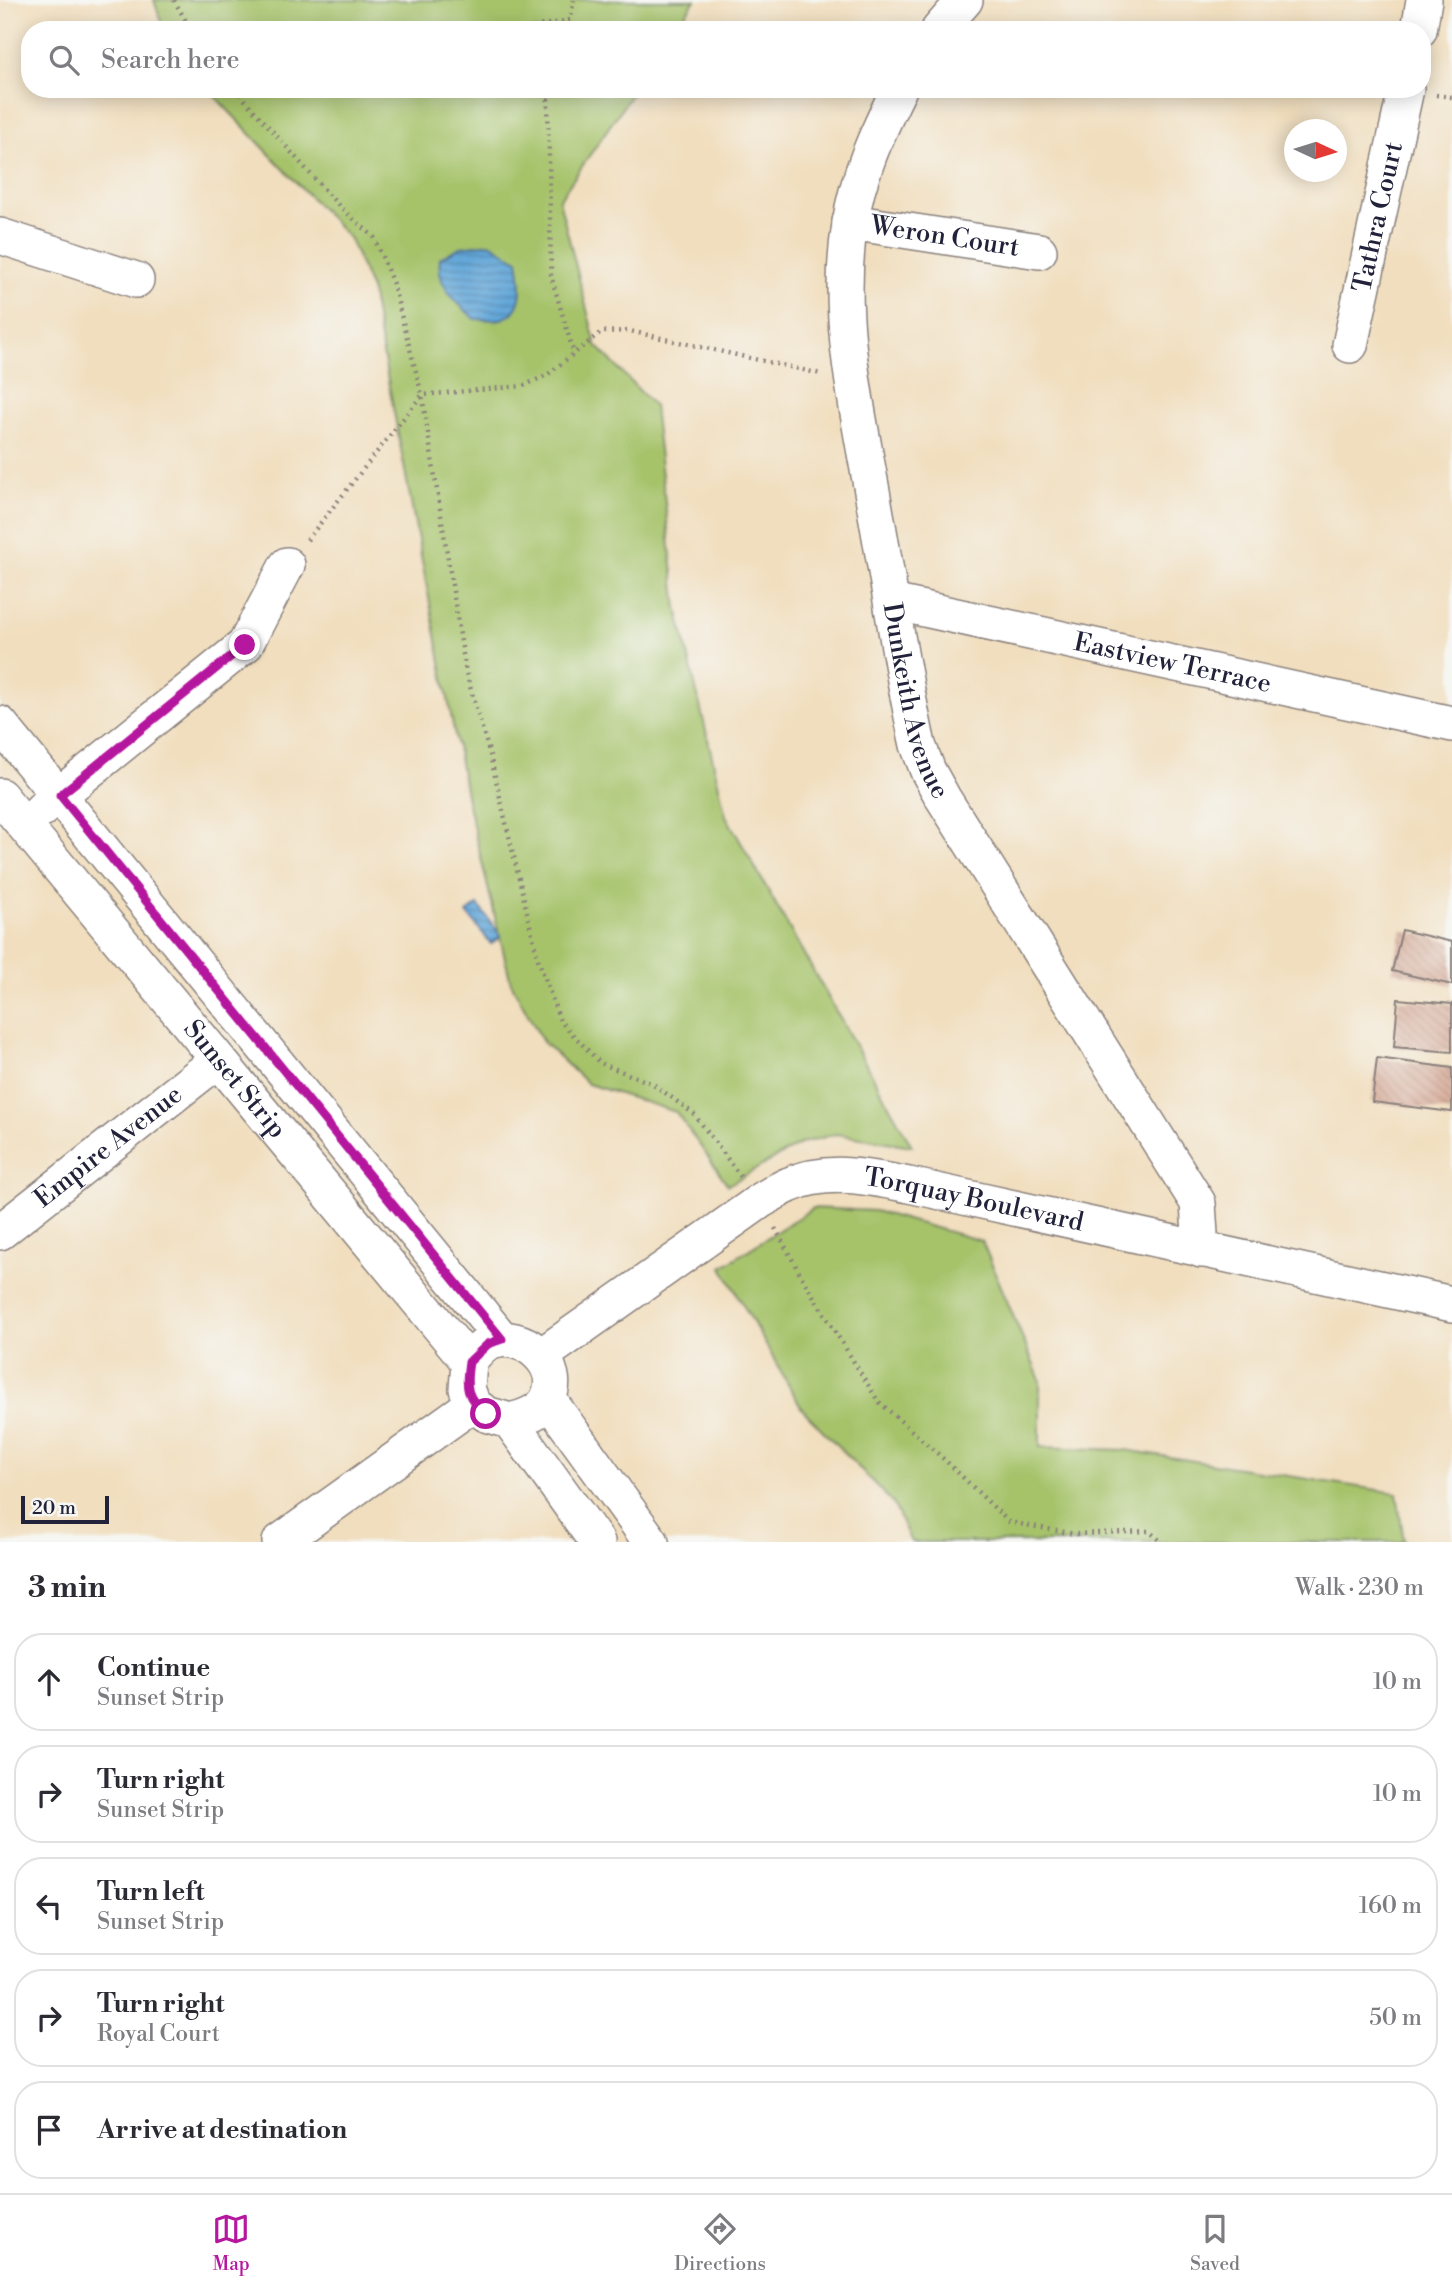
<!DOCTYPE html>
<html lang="en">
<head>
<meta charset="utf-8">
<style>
	body { margin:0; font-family:"Libre Bodoni",serif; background:#f2f2f3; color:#2b2b33 }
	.compass { position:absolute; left:1284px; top:119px; width:63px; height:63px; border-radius:50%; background:#fff; box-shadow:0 4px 18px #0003; rotate:94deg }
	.scale { position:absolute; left:21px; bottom:18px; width:88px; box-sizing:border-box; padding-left:7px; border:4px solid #22223b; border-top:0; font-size:19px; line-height:24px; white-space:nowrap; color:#22223b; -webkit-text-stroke:5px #f6f6f2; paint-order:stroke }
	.stop { position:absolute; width:21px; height:21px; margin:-16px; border:5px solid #b5179e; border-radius:50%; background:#fff }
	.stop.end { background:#b5179e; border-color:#fff; box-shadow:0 2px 7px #0008 }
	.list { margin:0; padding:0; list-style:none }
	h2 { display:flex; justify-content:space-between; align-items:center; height:91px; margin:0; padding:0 28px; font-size:30px }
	h2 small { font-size:23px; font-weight:400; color:#7c7c81 }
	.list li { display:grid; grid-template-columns:46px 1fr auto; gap:21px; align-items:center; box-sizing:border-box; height:98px; margin:0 14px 14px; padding:0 14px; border:2px solid #e1e1e2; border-radius:28px }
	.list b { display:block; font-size:26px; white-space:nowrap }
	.list p { margin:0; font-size:23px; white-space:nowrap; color:#7c7c81 }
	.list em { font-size:23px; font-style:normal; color:#7c7c81 }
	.icon { flex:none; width:38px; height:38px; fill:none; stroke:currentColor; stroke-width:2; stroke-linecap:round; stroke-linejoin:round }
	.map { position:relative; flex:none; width:1452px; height:1542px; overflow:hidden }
	.search { position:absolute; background:#fff; box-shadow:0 4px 18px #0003; left:21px; right:21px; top:21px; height:77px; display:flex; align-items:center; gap:18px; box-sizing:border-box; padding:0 24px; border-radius:28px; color:#7c7c81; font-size:26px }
	.sheet { height:651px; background:#fff }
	nav { display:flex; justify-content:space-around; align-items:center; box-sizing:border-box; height:98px; border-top:2px solid #e1e1e2; background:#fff; font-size:19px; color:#7c7c81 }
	nav a { display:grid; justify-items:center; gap:4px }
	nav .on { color:#b5179e }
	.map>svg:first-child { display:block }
	.park { fill:#a6c36b; stroke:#647253; stroke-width:2 }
	.water { fill:url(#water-rules); stroke:#43648a; stroke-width:2 }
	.building { fill:url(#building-back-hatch) }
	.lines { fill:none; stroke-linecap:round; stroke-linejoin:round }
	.minor-casing { stroke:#8a807c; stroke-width:38 }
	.path { stroke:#8a807c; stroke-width:4.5; stroke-dasharray:2 5; stroke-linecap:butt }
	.minor { stroke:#fff; stroke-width:35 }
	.route { stroke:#b5179e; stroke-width:9 }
	.labels { text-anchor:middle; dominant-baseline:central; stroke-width:7; stroke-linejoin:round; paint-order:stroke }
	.street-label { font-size:26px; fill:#22223b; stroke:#f6f6f2 }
</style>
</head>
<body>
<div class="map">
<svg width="1452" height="1542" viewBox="0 0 1452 1542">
	<defs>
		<pattern id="water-rules" width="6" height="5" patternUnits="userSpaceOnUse" patternTransform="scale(1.75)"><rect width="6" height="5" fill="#64a7d9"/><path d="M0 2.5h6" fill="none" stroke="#5288b1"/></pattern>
		<pattern id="building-back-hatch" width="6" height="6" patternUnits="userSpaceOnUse" patternTransform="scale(1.75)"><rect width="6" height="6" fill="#d6a996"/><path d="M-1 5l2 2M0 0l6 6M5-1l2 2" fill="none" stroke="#b79182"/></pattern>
	</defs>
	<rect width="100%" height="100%" fill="#f6f6f2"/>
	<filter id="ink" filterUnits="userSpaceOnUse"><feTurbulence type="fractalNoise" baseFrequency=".0143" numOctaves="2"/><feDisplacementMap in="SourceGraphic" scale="14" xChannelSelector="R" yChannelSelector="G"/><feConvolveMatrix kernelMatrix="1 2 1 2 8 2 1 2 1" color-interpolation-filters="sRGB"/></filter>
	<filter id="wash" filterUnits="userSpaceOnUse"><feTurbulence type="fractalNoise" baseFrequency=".00686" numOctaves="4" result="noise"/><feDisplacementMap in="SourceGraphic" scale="28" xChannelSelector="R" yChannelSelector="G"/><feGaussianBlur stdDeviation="1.57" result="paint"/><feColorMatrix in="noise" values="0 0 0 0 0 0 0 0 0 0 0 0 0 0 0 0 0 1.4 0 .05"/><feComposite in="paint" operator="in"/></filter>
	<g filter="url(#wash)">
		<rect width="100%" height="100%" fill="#f1debe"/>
		<!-- park -->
		<g class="park">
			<path d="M154,0H695L675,30H164Z"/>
			<path d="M208,89H635L559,200L596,345L654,406L677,608L726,816L912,1146L836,1134L802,1143L728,1185L676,1112L588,1084L543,1042L511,983L467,800L371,290L350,239Z"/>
			<path d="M813,1208L875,1211L982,1241L1040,1380V1447L1125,1450L1397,1493L1404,1542H911L893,1503L802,1409L722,1267Z"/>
		</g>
		<!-- water -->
		<g class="water">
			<path d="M490,243L518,260C521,280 527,308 504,318C497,321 483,319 475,319C455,301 436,287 440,258L461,247Z"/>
			<path d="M478,905L501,936L491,944L467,913Z"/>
		</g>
		<g id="blocks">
			<!-- building -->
			<g class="building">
				<path d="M1402,930L1452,942V985L1392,971Z"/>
				<path d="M1398,999L1452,1004V1052L1394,1047Z"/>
				<path d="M1377,1058L1452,1068V1112L1372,1102Z"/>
			</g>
		</g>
	</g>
	<g filter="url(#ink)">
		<use href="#blocks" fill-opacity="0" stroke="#8a807c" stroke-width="2"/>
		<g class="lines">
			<!-- minor casing -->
			<g class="minor-casing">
				<g id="minor">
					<path d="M939,30L965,0"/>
					<path d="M1419,30L1424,0"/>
					<path id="s1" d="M899,89C878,131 857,177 850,224C834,320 860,419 876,514C890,591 901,669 918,745L928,771L943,798L1198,1203L1201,1250"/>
					<path id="s2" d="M850,222L1039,251"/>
					<path d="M0,236L136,280"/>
					<path id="s3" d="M1350,345L1406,89"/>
					<path id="s4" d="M892,602L1452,724"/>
					<path d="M0,724L502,1339"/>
					<path id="s5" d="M0,796L469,1362"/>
					<path d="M42,809L245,645L287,565"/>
					<path id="s6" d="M0,1232L217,1061"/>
					<path id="s7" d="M541,1356L760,1201C769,1196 779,1189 789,1185C827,1168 870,1177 909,1185L1452,1304"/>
					<path d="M548,1399L651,1542"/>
					<path d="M510,1421C523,1418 539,1413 547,1400C566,1366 522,1328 489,1343C480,1347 475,1355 469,1362L467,1389L473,1404L486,1414L510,1421L597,1542"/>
					<path d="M280,1542L473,1404"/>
				</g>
			</g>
			<!-- path -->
			<g class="path">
				<path d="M174,0L191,30"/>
				<path d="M536,30L538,26L570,20L574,0"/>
				<path d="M235,89L339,206L374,237L393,284L422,395L466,673L490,755L538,959L560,1021L600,1063L653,1084L694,1114L741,1177"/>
				<path d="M537,89L548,100L551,276L574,354"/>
				<path d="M1436,95L1452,97"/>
				<path d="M307,540L422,395L523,386L547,375L601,332L630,331L821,374"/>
				<path d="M775,1228L804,1281L878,1401L946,1461L1009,1522L1075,1534L1149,1531L1162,1542"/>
			</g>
			<!-- minor -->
			<use href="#minor" class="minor"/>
		</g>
	</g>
	<g class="lines" filter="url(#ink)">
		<!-- route -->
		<path class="route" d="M245,645L60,795L502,1339L488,1344L469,1362C465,1387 466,1398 486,1414"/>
	</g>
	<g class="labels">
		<!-- street labels -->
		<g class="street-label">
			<text stroke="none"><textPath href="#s3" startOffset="131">Tathra Court</textPath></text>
			<text stroke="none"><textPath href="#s2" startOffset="96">Weron Court</textPath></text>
			<text stroke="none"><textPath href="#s4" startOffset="287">Eastview Terrace</textPath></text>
			<text stroke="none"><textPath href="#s1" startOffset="628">Dunkeith Avenue</textPath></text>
			<text stroke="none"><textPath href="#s5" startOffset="368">Sunset Strip</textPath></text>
			<text stroke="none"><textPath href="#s6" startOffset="138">Empire Avenue</textPath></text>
			<text stroke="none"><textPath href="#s7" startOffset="490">Torquay Boulevard</textPath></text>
		</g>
	</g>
</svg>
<svg class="compass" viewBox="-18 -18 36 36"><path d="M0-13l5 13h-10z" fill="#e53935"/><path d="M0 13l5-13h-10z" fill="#7c7c81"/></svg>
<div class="scale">20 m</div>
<div class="stop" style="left:486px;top:1414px"></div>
<div class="stop end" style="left:245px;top:645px"></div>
<div class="search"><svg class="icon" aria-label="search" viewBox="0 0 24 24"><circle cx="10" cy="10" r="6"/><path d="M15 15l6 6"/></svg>Search here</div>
</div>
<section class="sheet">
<h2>3 min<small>Walk · 230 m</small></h2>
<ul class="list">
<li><svg class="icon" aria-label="ahead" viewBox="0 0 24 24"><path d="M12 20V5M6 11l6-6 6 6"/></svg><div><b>Continue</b><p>Sunset Strip</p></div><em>10 m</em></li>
<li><svg class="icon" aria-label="right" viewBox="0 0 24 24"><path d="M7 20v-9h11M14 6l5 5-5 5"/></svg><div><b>Turn right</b><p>Sunset Strip</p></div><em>10 m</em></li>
<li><svg class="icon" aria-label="left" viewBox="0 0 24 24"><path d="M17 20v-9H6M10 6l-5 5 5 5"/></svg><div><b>Turn left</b><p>Sunset Strip</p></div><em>160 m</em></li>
<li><svg class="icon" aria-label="right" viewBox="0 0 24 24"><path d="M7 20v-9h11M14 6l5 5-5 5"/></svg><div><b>Turn right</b><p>Royal Court</p></div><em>50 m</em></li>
<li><svg class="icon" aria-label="arrive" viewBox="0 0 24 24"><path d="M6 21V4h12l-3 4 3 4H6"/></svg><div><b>Arrive at destination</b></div></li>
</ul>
</section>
<nav>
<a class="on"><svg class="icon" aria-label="map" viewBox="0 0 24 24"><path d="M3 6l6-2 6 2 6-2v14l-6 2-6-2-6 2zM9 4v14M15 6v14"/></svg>Map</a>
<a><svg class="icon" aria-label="directions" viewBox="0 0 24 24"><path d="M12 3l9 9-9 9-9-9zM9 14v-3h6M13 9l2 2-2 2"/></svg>Directions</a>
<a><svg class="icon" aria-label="saved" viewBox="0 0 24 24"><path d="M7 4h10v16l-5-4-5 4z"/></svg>Saved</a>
</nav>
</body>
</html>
